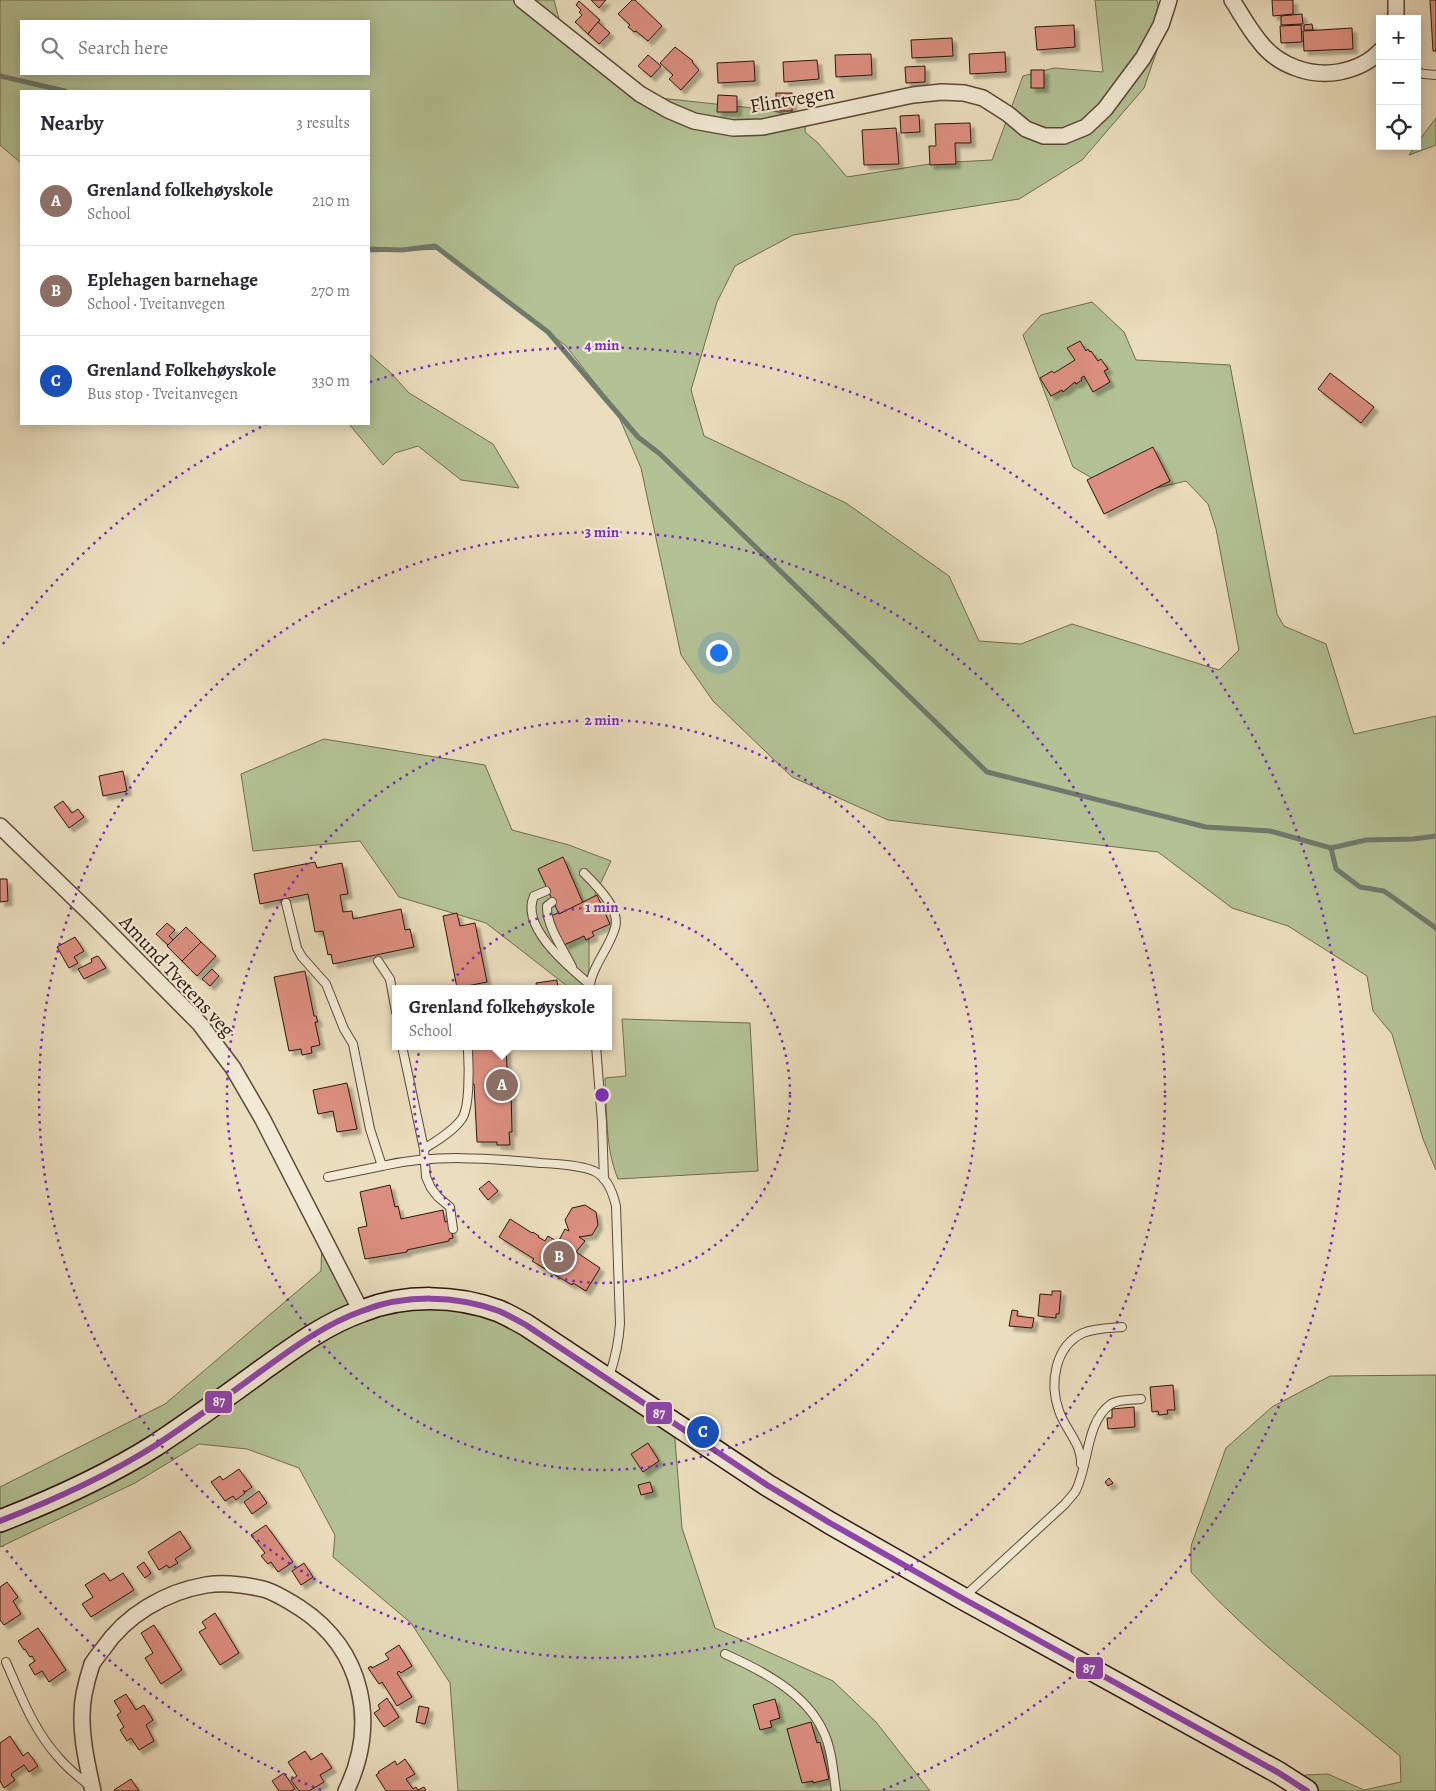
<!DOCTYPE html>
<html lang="en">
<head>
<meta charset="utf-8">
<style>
	body { margin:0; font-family:Alegreya,serif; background:#f2f2f3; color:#2b2b33 }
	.controls { position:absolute; right:15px; top:15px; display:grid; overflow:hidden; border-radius:0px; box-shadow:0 2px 12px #0003 }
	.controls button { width:45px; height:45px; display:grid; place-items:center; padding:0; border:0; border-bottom:1px solid #e1e1e2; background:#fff; color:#2b2b33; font:25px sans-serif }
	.you { position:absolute; left:718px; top:652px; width:18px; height:18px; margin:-12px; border:4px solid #fff; border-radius:50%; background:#1a73e8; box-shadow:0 0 0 8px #1a73e833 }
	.badge { display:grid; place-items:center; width:32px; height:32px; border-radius:50%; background:#8f2418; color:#fff; font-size:16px; font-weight:700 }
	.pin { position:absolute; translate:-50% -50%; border:2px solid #fff; box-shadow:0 1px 5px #0006 }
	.popup { position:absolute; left:392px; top:985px; width:220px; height:65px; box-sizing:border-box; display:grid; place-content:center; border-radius:0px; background:#fff; filter:drop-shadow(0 1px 4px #0005); font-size:16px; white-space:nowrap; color:#7c7c81 }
	.popup b { font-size:19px; color:#2b2b33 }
	.popup::after { content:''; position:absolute; left:50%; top:100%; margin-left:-10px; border:10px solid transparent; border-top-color:#fff }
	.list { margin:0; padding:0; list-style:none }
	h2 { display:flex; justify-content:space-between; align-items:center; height:65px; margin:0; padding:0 20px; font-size:21px }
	h2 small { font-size:16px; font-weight:400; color:#7c7c81 }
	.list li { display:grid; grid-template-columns:32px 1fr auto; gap:15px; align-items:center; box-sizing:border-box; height:90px; padding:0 20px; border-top:1px solid #e1e1e2 }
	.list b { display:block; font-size:19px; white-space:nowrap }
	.list p { margin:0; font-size:16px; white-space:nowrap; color:#7c7c81 }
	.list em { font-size:16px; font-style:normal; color:#7c7c81 }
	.icon { flex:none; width:28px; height:28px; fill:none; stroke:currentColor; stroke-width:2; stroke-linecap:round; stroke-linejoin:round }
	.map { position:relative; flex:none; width:1436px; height:1791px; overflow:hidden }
	.search { position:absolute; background:#fff; box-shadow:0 2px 12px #0003; left:20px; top:20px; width:350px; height:55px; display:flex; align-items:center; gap:12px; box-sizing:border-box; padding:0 18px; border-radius:0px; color:#7c7c81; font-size:19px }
	.panel { position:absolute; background:#fff; box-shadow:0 2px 12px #0003; left:20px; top:90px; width:350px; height:335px; border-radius:0px }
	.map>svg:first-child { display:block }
	.green { fill:#b3c295; stroke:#706c50; fill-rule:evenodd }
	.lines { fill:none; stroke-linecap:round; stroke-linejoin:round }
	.stream { stroke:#6e7a6c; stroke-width:5 }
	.building { fill:#dc8f80; stroke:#2d160a; filter:url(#shadow) }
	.lane-casing { stroke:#5c4837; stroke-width:10 }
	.street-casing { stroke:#5c4837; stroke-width:18 }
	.secondary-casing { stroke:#2d160a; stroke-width:24 }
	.lane { stroke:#f2ead5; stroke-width:8 }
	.street { stroke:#f2ead5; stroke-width:15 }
	.secondary { stroke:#f2ead5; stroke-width:21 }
	.bus-1-casing { stroke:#f2ead5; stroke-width:10 }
	.bus-1 { stroke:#8e44ad; stroke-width:6 }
	.ring { fill:none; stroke:#7b2cbf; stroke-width:2.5; stroke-dasharray:2.5 5 }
	.labels { text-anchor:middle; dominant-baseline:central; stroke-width:4.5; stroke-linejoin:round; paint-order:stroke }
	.street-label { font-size:20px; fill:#2d160a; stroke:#f2ead5 }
	.centre { fill:#7b2cbf; stroke:#f2ead5; stroke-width:2.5 }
	.ring-label { font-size:15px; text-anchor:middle; font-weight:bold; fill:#7b2cbf; stroke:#f2ead5; stroke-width:4.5; stroke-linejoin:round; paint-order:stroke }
	.line-badge { stroke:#f2ead5; stroke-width:2 }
	.badge-label { font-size:14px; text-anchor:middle; font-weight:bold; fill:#fff }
</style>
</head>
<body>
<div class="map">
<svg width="1436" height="1791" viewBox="0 0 1436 1791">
	<defs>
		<filter id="shadow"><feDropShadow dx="4.5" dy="4.5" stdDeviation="1" flood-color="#0004"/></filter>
	</defs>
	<rect width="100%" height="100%" fill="#ebdebe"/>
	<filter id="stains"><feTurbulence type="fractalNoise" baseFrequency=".004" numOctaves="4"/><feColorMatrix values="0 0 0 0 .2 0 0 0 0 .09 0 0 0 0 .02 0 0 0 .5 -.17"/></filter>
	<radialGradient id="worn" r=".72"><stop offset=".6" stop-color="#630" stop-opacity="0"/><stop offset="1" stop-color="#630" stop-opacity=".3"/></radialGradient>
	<!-- green -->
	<g class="green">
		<path d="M0,0H554L559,19L641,96L762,109L806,118L805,132L818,143L847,177L936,163L992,160L1023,76L1054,68L1103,72L1095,0H1157L1163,33L1144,88L1082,160L1019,199L793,235L735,266L717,302L691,390L704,436L846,503L949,576L979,641L1021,644L1072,624L1219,670L1239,650L1216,529L1208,504L1186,481L1123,496L1073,467L1023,335L1041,315L1092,302L1124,332L1136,360L1230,365L1277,614L1284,626L1326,644L1354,734L1436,716V1170L1423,1139L1392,1034L1373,1011L1367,976L1288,926L1232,908L1158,852L888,820L792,777L713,701L681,655L641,468L616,410L566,346L441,249L369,252V91H21V163L0,145ZM21,21H369V74H21Z"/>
		<path d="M1436,118V145L1409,155L1415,146H1417V143Z"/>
		<path d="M369,354L391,373L409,393L493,444L519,488L461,480L418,446L395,453L383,465L349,424H369Z"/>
		<path d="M324,739L485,765L512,830L569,845L611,861L589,908V989H571L486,923L399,897L360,841L253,851L241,774Z"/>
		<path d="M622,1019L750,1023L758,1171L618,1179C605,1148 607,1111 605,1078L626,1076Z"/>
		<path d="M322,1239L357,1315L423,1301L512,1319L674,1427L682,1528L715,1628L833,1681L876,1722L930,1791H458L450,1683L411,1623L333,1557L335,1535L299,1468L247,1449L199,1444L135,1483L0,1547V1487L165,1404L321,1271Z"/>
		<path d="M1436,1375V1791H1297L1305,1775L1328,1774L1364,1790L1401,1782L1400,1756C1329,1697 1253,1641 1191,1572V1546L1226,1448L1272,1407L1330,1376Z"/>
	</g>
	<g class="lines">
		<!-- stream -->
		<g class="stream">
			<path d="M0,76L65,91"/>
			<path d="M369,249L402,250L435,246L548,332L638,437L660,454L987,772L1206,827L1270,831L1331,848L1366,840L1413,839L1436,836"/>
			<path d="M1331,848L1336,869L1360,887L1384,891L1436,928"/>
		</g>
	</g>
	<!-- building -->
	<g class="building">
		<path d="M591,0H606L599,8Z"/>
		<path d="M632,0H635L662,26L648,41L636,31L634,32L628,27L630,25L618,14Z"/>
		<path d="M1272,0H1293V14L1273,16Z"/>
		<path d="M1430,0H1436V51H1433Z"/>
		<path d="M579,1L600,20L588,34L575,22L582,15L579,12L581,10L576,5Z"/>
		<path d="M1302,14L1303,24L1281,25V16Z"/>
		<path d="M598,22L610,33L599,44L588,34Z"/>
		<path d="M1312,24L1313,30H1304V25Z"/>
		<path d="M1074,25L1075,47L1037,50L1035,27Z"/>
		<path d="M1301,25L1302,42L1281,43L1280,26Z"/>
		<path d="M1352,28L1353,49L1304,51L1303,31Z"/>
		<path d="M952,38L953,56L912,58L911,40Z"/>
		<path d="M675,47L693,61L692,62L699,70L681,90L669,79L673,75L660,63Z"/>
		<path d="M1005,52L1006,72L970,74L969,54Z"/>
		<path d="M871,54L872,75L836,77L835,55Z"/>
		<path d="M648,55L661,66L651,77L638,66Z"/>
		<path d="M817,60L819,79L784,82L783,62Z"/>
		<path d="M754,61L755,81L718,83L717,63Z"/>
		<path d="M925,66V82L906,83L905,67Z"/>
		<rect x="1031" y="70" width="13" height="18"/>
		<rect x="776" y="93" width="16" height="18"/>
		<path d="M718,95L737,96V112H717Z"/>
		<path d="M919,115L920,132L901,133L900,116Z"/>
		<path d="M970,123L971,143H955L956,164L930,165L929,146H936L935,124Z"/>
		<path d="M896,128L899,164L864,165L862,130Z"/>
		<path d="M1080,341L1086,351L1088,349L1090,352L1091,351L1098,361L1101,359L1108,369L1104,371L1110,382L1093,392L1084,376L1081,378L1082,380L1076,384L1075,382L1063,392L1062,390L1051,396L1040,378L1052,371L1054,373L1075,360L1067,348Z"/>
		<path d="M1330,373L1374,407L1361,423L1318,389Z"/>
		<path d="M1153,447L1170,481L1104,514L1087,480Z"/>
		<path d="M123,771L127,791L103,796L99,776Z"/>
		<path d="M63,801L72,813L78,809L84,817L69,828L54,807Z"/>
		<path d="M563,857L583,903L559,914L538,869Z"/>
		<path d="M315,862L317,868L342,863L348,894L340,895L343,912L352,911L353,919L401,909L405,930L410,929L414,947L333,964L331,954L328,955L323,931L315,932L308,894L260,904L254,874Z"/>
		<path d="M0,879H7L8,901L0,902Z"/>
		<path d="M597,895L610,924L592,932L594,936L586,940L584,936L564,945L551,916L558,913L559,914Z"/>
		<path d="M457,913L460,926L475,923L487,982L457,988L443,916Z"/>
		<path d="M167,923L175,930L169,936L173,940L168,945L156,934Z"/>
		<path d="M186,927L201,942L182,961L167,946Z"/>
		<path d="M75,937L84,951L74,957L78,963L69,968L57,947Z"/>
		<path d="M201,942L216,956L197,976L182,961Z"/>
		<path d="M97,956L99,957L106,968L84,979L78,969L92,962L91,959Z"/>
		<path d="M212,969L219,976L210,986L202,979Z"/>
		<path d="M305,971L314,1016H316L318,1022H315L320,1045L311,1047L312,1053L302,1055L301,1049L289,1051L274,977Z"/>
		<path d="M557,980L558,989H537L536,983Z"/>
		<path d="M470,1046H506L508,1090H511L512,1132H509L510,1145H497V1142H477L474,1084H472Z"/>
		<path d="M347,1083L357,1129L337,1132L333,1111L318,1114L313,1090Z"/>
		<path d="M489,1181L498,1191L488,1200L479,1189Z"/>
		<path d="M390,1185L395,1207L398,1206L401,1219L443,1210L445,1222L449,1221L453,1238L449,1239V1241L407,1250V1252L365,1259L358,1228L367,1226L360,1192Z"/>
		<path d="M585,1205L596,1212L598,1225L592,1235L579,1237L585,1241L576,1252L600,1268L586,1291L573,1283L572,1285L532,1261L534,1259L499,1237L510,1219L532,1233L533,1232L539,1236L538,1237L545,1241L548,1236L558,1242L565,1229L569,1231L565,1220L572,1208Z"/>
		<path d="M1052,1291H1061L1059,1314H1056V1318L1038,1316L1040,1294L1052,1295Z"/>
		<path d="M1012,1310L1018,1311L1017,1316L1034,1318L1032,1328L1009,1326Z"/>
		<path d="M1173,1385L1175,1410H1167L1168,1414L1159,1415L1158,1411L1152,1412L1150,1387Z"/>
		<path d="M1134,1407L1135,1427L1108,1429L1107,1418H1112V1409Z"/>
		<path d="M648,1443L659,1461L643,1472L631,1454Z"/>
		<path d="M239,1469L252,1487L245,1492L243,1490L245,1493L236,1500L233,1496L225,1501L211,1482L220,1476L223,1480Z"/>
		<path d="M1109,1478L1113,1483L1108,1486L1105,1482Z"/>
		<path d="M650,1482L653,1492L641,1495L638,1485Z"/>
		<path d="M259,1491L267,1503L252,1514L244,1502Z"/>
		<path d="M266,1525L293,1562L278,1572L271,1562L268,1564L261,1556L265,1553L251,1535Z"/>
		<path d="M180,1531L191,1548L175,1559L178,1563L169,1568L167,1565L159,1570L148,1552Z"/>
		<path d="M144,1562L151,1573L145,1578L137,1567Z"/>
		<path d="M304,1563L313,1577L301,1585L292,1571Z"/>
		<path d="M104,1573L110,1581L123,1573L134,1590L91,1617L82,1604L93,1597L85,1585Z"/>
		<path d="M7,1582L18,1597L13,1601L21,1614L4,1625L0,1620V1587Z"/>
		<path d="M215,1613L239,1653L220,1665L199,1632L206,1628L202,1622Z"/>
		<path d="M154,1625L182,1670L161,1684L145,1658L153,1653L141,1633Z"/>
		<path d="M38,1628L66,1670L49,1682L42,1671L35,1675L29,1665L35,1661L32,1656L30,1657L25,1649L24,1650L18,1641Z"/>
		<path d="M399,1645L412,1666L401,1673L399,1671L397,1673L412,1697L397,1706L382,1682L379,1684L368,1668L371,1666L372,1668L389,1659L385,1654Z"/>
		<path d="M126,1694L136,1710L144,1705L153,1720L146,1725L154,1741L139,1750L131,1738L127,1741L120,1730L124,1727L117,1715L121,1712L114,1701Z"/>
		<path d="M387,1698L399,1717L384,1727L374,1713L380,1709L378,1705Z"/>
		<path d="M775,1699L780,1718L770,1721L772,1727L760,1730L753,1705Z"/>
		<path d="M419,1706L429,1708L425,1724L416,1722Z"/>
		<path d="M811,1722L817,1743L820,1742L829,1779L813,1783V1781L802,1783L787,1729Z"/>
		<path d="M10,1736L23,1756L28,1752L38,1766L29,1772L24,1765L12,1773L11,1775L15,1780L4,1788L0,1781V1743Z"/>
		<path d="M305,1751L311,1760L322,1753L332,1768L320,1775L324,1782L309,1791H299L291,1780L297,1776L288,1762Z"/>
		<path d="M405,1759L415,1774L406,1779L413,1789L416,1787L418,1790L424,1787L426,1790L424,1791H386L376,1775L379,1773L378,1772L395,1761L397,1765Z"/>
		<path d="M284,1773L295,1789L291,1791H279L272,1781Z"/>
		<path d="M131,1779L139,1791H115L114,1790Z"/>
	</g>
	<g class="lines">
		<!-- lane casing -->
		<g class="lane-casing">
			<g id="lane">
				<path d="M1417,72L1424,74L1436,75"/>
				<path d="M584,873C596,885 621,909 615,928C611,942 602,954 596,967C593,973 589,981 590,989"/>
				<path d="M546,891L534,896C520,927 568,966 589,984"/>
				<path d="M552,902L547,906C546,926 564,950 572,967"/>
				<path d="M286,903L297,948L302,957L326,984L344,1029L353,1044L370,1129L382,1166C434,1154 488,1158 541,1163C558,1164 579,1165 594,1171C607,1177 613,1193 616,1206L620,1323C619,1343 615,1359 609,1377"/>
				<path d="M378,961L390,979L396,1012"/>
				<path d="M402,1046L424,1149L426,1177L431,1188L438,1197L450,1207L453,1229"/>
				<path d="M596,1046L602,1122L604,1179"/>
				<path d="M424,1149C436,1141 452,1132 461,1120C470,1110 469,1066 468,1051"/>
				<path d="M328,1177L382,1166"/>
				<path d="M1081,1464C1082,1444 1065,1429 1059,1411C1049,1383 1055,1346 1083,1333C1095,1328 1109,1328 1122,1327"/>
				<path d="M964,1597L1065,1504C1068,1500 1072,1496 1075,1492C1089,1467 1085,1422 1111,1404C1119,1399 1132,1400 1141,1399"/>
				<path d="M725,1654C761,1670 806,1693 823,1731C832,1749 833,1771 836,1791"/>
				<path d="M6,1662C21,1696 34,1731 59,1758C68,1769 80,1778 91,1787"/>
			</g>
		</g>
		<!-- street casing -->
		<g class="street-casing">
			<g id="street">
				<path d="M522,0L640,94L668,110L694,121L733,128L763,127L913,95L942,92L964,93L983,98L1008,114L1026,129L1044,136H1064L1086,127L1105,109L1143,58L1161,25L1169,0"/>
				<path d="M1232,0C1241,14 1249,29 1260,42C1278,66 1311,77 1339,72C1354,69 1370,62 1380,51"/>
				<path d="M1395,19L1396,14V0"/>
				<path d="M0,826L93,916L200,1024L233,1068L262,1118L361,1311"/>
				<path d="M93,1791C86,1760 78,1725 84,1694C86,1684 89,1673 92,1664C95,1659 99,1654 103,1649C126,1615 165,1592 206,1585C224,1582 246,1585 263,1589C275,1592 289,1601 300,1608C363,1649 379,1724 346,1791"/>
			</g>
		</g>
		<!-- secondary casing -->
		<g class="secondary-casing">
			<path id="secondary" d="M0,1521C54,1500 107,1476 156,1445C192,1421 227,1396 261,1371C293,1348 325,1324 362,1311C405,1294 456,1295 499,1311C508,1315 517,1320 526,1325L767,1485L830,1523L962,1598L1279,1773L1307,1791"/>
		</g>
		<!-- lane -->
		<use href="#lane" class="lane"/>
		<!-- street -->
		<use href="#street" class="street"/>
		<!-- secondary -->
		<use href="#secondary" class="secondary"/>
		<!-- bus-1 casing -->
		<g class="bus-1-casing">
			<path id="bus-1" d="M0,1521C54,1500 107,1476 156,1445C192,1421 227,1396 261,1371C293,1348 325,1324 362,1311C405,1294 456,1295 499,1311C508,1315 517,1320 526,1325L767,1485L830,1523L962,1598L1279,1773L1307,1791"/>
		</g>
		<!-- bus-1 -->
		<use href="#bus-1" class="bus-1"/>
	</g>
	<!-- distance rings -->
	<g class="ring">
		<circle cx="602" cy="1095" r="188"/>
		<circle cx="602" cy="1095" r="375"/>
		<circle cx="602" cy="1095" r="563"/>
		<path d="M321 1790A750 750 0 0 1 3 1546M3 644A750 750 0 0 1 267 424M370 382A750 750 0 0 1 883 1790"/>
	</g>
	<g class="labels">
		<!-- street labels -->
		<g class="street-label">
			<text transform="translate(792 99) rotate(-10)">Flintvegen</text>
			<text transform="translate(177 976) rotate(47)">Amund Tvetens veg</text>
		</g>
	</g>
	<circle cx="602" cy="1095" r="8" class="centre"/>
	<g class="ring-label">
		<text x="602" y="350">4 min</text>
		<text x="602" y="537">3 min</text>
		<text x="602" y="725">2 min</text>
		<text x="602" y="912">1 min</text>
	</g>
	<g class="line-badge">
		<rect x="204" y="1390" width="29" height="24" rx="5" fill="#8e44ad"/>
		<rect x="645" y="1401" width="28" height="24" rx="5" fill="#8e44ad"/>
		<rect x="1075" y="1656" width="29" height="24" rx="5" fill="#8e44ad"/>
	</g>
	<g class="badge-label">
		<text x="219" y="1406">87</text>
		<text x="659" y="1418">87</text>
		<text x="1089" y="1673">87</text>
	</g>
	<rect width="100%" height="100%" filter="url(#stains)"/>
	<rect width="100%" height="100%" fill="url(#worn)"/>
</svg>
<div class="controls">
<button>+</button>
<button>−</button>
<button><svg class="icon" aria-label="locate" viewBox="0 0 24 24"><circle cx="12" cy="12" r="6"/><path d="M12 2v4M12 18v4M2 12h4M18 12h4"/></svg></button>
</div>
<div class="you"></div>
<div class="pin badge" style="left:502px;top:1085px;background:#8d6e63">A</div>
<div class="popup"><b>Grenland folkehøyskole</b>School</div>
<div class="pin badge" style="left:559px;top:1257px;background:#8d6e63">B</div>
<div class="pin badge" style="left:703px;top:1432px;background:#1a4fb4">C</div>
<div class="search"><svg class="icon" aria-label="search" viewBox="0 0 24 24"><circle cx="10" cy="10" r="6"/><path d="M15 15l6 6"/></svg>Search here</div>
<section class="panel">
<h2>Nearby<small>3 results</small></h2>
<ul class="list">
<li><span class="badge" style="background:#8d6e63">A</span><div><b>Grenland folkehøyskole</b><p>School</p></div><em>210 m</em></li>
<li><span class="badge" style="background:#8d6e63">B</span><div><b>Eplehagen barnehage</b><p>School · Tveitanvegen</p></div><em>270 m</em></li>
<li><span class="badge" style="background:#1a4fb4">C</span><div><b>Grenland Folkehøyskole</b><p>Bus stop · Tveitanvegen</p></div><em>330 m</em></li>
</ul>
</section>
</div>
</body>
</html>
